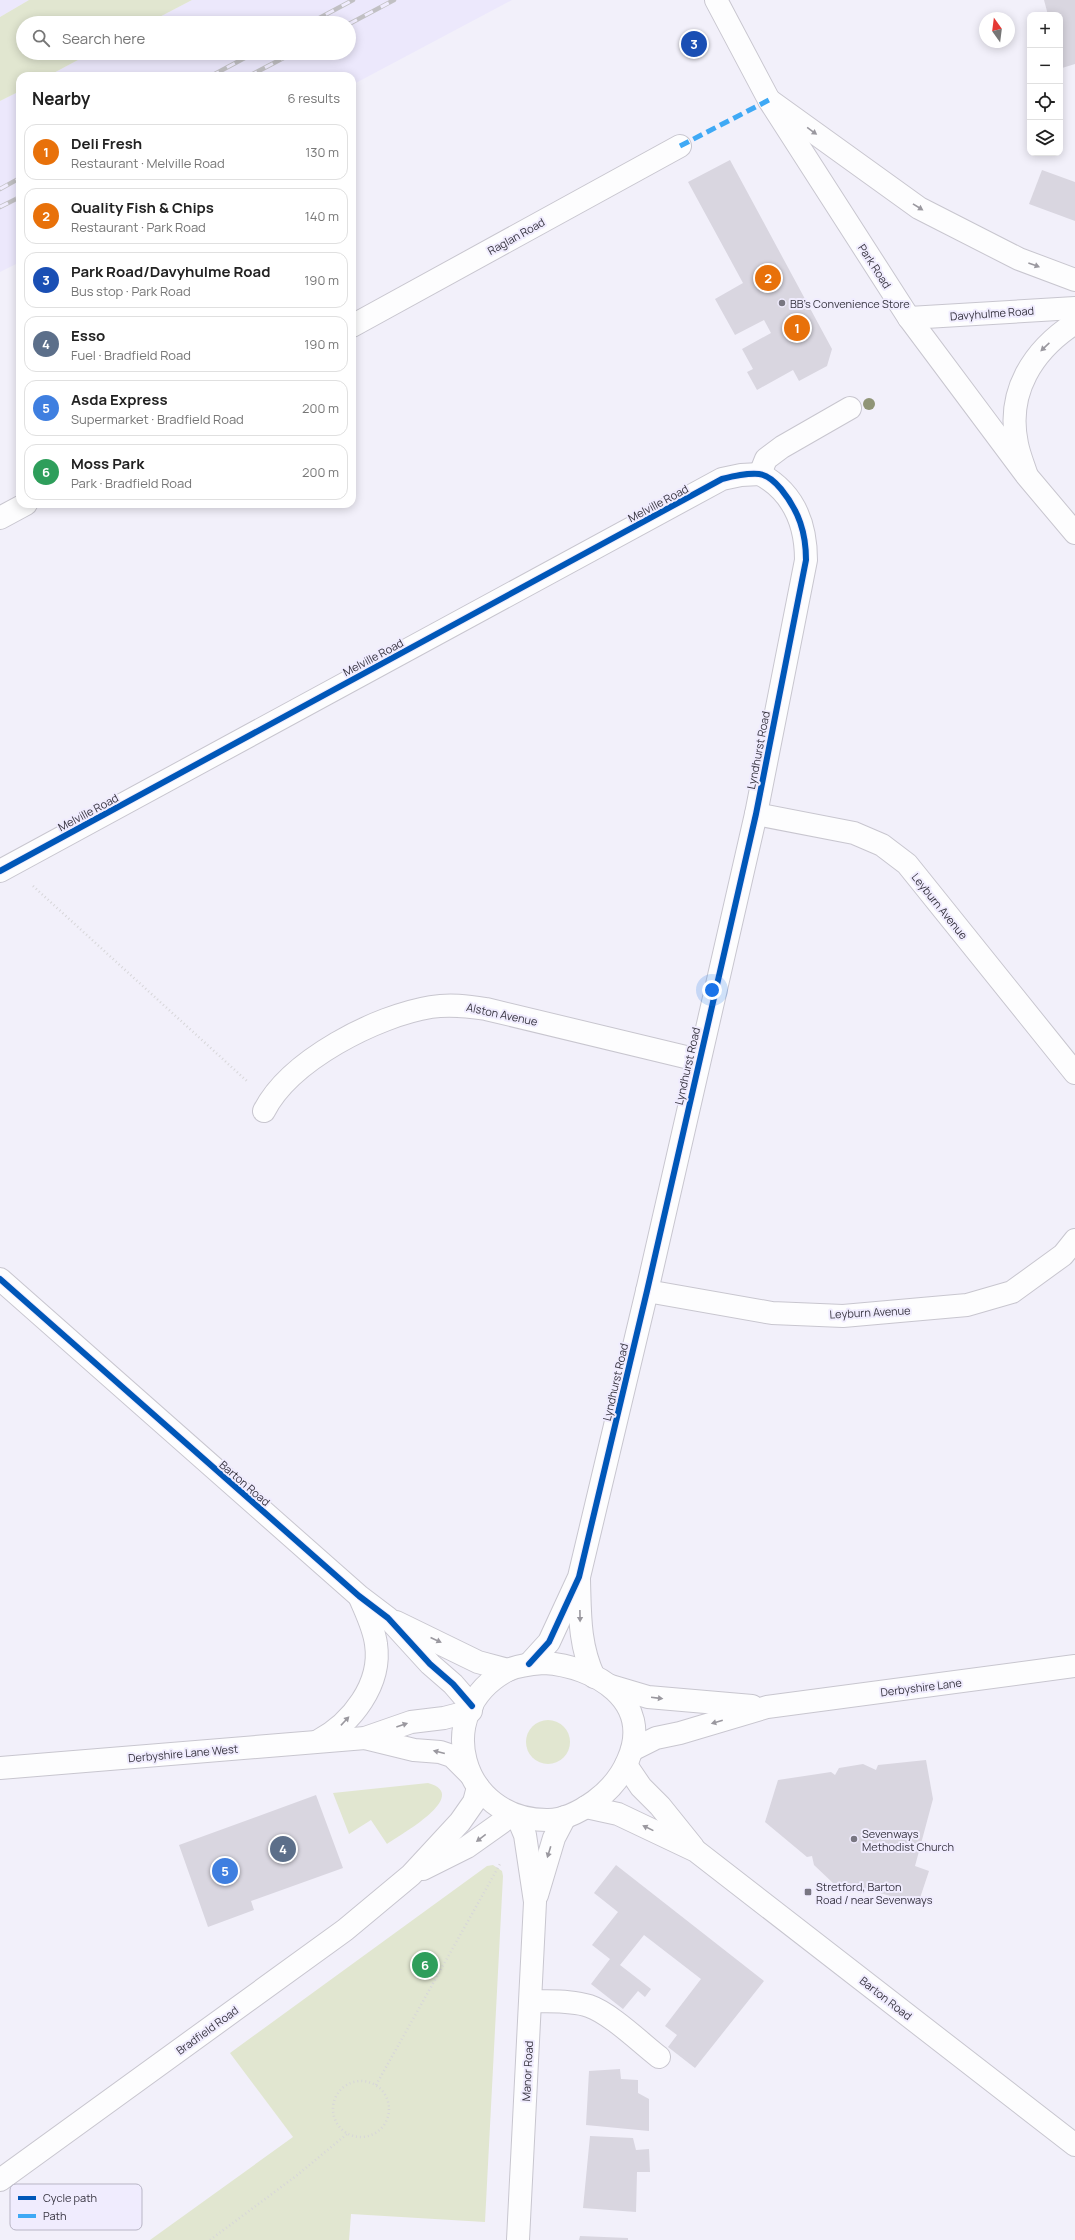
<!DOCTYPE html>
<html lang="en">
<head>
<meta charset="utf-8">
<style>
	body { margin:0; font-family:Manrope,sans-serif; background:#f2f2f2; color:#222 }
	.controls { position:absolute; right:12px; top:12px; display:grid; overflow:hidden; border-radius:8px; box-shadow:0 2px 10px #0003 }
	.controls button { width:36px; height:36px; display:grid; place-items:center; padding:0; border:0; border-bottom:1px solid #e0e0e0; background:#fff; color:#222; font:20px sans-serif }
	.compass { position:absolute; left:979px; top:12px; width:36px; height:36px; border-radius:50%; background:#fff; box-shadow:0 2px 10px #0003; rotate:346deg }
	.you { position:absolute; left:712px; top:990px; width:14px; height:14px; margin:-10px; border:3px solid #fff; border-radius:50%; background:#1a73e8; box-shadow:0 0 0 6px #1a73e833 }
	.badge { display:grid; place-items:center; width:26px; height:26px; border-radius:50%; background:#0f766e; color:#fff; font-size:13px; font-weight:700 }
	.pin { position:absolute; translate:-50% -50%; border:2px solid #fff; box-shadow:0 1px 4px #0006 }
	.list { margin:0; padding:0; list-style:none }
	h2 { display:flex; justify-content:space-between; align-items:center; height:52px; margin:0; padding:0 16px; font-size:17px }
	h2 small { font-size:13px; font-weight:400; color:#767676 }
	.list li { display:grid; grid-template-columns:26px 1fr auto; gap:12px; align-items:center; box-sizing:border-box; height:56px; margin:0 8px 8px; padding:0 8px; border:1px solid #e0e0e0; border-radius:12px }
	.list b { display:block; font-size:15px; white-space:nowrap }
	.list p { margin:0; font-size:13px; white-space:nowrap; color:#767676 }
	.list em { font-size:13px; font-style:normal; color:#767676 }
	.icon { flex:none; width:22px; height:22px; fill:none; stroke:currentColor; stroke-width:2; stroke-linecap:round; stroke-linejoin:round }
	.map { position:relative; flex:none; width:1075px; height:2240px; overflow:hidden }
	.search { position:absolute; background:#fff; box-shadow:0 2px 10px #0003; left:16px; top:16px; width:340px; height:44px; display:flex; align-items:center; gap:10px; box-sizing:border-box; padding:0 14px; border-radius:22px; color:#767676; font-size:15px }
	.panel { position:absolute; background:#fff; box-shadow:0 2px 10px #0003; left:16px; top:72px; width:340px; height:436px; border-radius:12px }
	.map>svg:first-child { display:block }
	.built { fill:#ece8fc }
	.green { fill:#e1e6d0 }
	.building { fill:#d9d6e0 }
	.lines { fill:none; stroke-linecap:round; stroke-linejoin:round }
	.street-casing { stroke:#c8c6cf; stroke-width:24 }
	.secondary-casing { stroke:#c8c6cf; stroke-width:24 }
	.primary-casing { stroke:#c8c6cf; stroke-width:24 }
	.path { stroke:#d7d6d9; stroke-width:2.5; stroke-dasharray:1 3; stroke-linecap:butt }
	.street { stroke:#fdfdfe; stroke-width:22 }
	.secondary { stroke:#fdfdfe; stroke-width:22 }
	.primary { stroke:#fdfdfe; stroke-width:22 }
	.rail-casing { stroke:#c1c0c3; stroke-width:4.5 }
	.rail { stroke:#f0ecfe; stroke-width:3; stroke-dasharray:9; stroke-linecap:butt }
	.quiet { stroke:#3fa9f5; stroke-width:5; stroke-dasharray:10 5; stroke-linecap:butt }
	.cycleway-casing { stroke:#f0ecfe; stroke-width:8 }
	.cycleway { stroke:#0057b8; stroke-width:6 }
	.tree { fill:#909577 }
	.oneway { fill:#9a989f }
	.poi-dot { fill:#787681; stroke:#f0ecfe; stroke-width:1.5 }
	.labels { text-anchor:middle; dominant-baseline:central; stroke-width:4; stroke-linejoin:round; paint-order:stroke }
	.street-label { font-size:11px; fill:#373440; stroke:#f0ecfe }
	.poi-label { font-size:11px; fill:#373440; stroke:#f0ecfe; text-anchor:start }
	.key { fill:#f0ecfe; stroke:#b8b5c5; stroke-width:1 }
	.key-label { font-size:11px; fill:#373440 }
</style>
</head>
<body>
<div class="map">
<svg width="1075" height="2240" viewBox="0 0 1075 2240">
	<rect width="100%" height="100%" fill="#f2f0fa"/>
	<!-- built -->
	<g class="built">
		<path d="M0,0H29L0,17Z"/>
		<path d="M192,0H512L352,85V76H48L91,53H349V23H148Z"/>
		<path d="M20,91V262L0,272V101Z"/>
	</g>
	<!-- green -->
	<g class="green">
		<path d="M29,0H192L148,23H23V53H91L48,76H20V91L0,101V17Z"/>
		<circle cx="548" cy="1742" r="22"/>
		<path d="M428,1783C472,1795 400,1835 387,1844L371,1820L349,1834L333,1793Z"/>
		<path d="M493,1865L502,1871L503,1876L485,2222L351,2214L349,2240H150L293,2137L230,2053L487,1866Z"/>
	</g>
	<!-- building -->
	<g class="building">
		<path d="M1044,0H1075V64L1062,68L1060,60V15H1048Z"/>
		<path d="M730,160L832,349L827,366L799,381L793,370L757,390L747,372L753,369L742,349L771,333L764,320L735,335L715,299L743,283L688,182Z"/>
		<path d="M1042,170L1075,182V221L1029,204Z"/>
		<path d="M926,1760L933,1799L915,1866L929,1871L918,1904L849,1884L833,1883L814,1865L812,1856L807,1857L765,1822L778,1780L831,1772L835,1775L839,1768L863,1764L876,1770L878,1765Z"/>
		<path d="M316,1795L343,1868L251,1901L254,1910L208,1927L179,1845Z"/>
		<path d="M616,1865L764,1981L695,2068L668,2047L677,2035L665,2026L701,1979L644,1935L620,1965L651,1989L645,1997L638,1991L623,2009L591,1984L610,1959L592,1945L618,1912L594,1893Z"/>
		<path d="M620,2069L621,2079L638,2080V2093L649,2099V2131L586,2125L589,2071Z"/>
		<path d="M590,2136L633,2138L636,2150L649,2149L650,2172H637L636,2212L583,2208Z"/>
		<path d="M580,2236L628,2238V2240H579Z"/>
	</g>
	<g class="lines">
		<!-- street casing -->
		<g class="street-casing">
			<g id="street">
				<path d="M352,326L680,146"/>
				<path d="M760,474L766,459L782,447L850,408"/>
				<path d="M0,518L26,504"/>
				<path d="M756,814L854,833L882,845L907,864L1075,1073"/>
				<path d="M0,871L722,479L741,475L760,474"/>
				<path d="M264,1111C290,1060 376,1016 431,1007C450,1004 467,1006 486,1009L698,1060"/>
				<path d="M647,1291L772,1313L843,1316L967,1305L1012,1292L1063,1255L1075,1240"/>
				<path d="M579,1580C580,1614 579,1645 594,1677"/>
				<path d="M529,1664L549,1642L579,1577L647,1291L756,814L806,560C806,523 793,492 760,474"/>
				<path d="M517,1816L525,1835L535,1902L518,2240"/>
				<path d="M537,1895L554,1838L565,1817"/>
				<path d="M531,2001C550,2002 571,2000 589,2006C610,2013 641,2043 659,2057"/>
			</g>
		</g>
		<!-- secondary casing -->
		<g class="secondary-casing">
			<g id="secondary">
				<path d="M769,100L919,208L1019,259L1075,280"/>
				<path d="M909,318L1075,308"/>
				<path d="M1026,473C1023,464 1019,454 1017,444C1006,392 1033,350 1075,323"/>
				<path d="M0,1279L359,1596L388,1618L430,1664L453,1684L472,1706"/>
				<path d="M396,1622L478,1662L508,1670"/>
				<path d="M544,1663C595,1666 654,1701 628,1760C621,1777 610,1790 595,1801C581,1811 565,1820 548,1820C460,1821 430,1711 508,1670C519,1665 532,1664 544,1663Z"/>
				<path d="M611,1686L648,1697L752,1706"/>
				<path d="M365,1738L414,1750L440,1752L452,1756L470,1774"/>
				<path d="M318,1741C352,1723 382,1684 376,1644C374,1628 366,1612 360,1598"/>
				<path d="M632,1750L656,1738L680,1733L767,1707L1075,1666"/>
				<path d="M626,1765L641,1787L660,1806L693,1847"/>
				<path d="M0,1768L365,1738L411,1722L444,1718L471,1711"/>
				<path d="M586,1807L618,1814L696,1851L1075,2145"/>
				<path d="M423,1869L467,1847L512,1815"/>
				<path d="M0,2180L345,1930L411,1875L460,1822L474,1802L478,1787"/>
			</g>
		</g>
		<!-- primary casing -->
		<g class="primary-casing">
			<path id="primary" d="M716,0L769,100L909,318L1027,476L1075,533"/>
		</g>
		<!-- path -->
		<g class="path">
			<path d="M33,886L248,1082"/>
			<circle cx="361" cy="2109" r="28"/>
			<path d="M376,2085L500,1864"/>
			<path d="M210,2240L296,2176L347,2134"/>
		</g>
		<!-- street -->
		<use href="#street" class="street"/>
		<!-- secondary -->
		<use href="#secondary" class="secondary"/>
		<!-- primary -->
		<use href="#primary" class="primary"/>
		<!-- rail casing -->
		<g class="rail-casing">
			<g id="rail">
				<path d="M310,23L353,0"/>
				<path d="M349,24L394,0"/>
				<path d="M211,76L254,53"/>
				<path d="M249,76L293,53"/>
				<path d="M0,189L20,178"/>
				<path d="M0,207L20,197"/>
			</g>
		</g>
		<!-- rail -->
		<use href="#rail" class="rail"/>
		<!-- quiet -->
		<path class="quiet" d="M680,146L769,100"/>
		<!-- cycleway casing -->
		<g class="cycleway-casing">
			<g id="cycleway">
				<path d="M0,871L722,479C734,476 746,473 759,474C767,475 776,483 781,489C799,511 806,533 806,560L756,814L647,1291L579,1577L549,1642L529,1664"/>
				<path d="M0,1279L359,1596L388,1618L430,1664L453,1684L472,1706"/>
			</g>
		</g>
		<!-- cycleway -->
		<use href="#cycleway" class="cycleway"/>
	</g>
	<!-- trees -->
	<circle class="tree" cx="869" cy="404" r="6"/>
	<!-- one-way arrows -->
	<defs><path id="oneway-solid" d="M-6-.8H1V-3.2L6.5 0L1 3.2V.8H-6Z"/></defs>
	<g class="oneway">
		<use href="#oneway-solid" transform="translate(812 131) rotate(36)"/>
		<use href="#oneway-solid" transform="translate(918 207) rotate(32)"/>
		<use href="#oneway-solid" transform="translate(1034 265) rotate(20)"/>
		<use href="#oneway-solid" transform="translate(1045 347) rotate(137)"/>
		<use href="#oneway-solid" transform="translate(580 1616) rotate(89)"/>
		<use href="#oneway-solid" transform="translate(436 1640) rotate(25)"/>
		<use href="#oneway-solid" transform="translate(657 1698) rotate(7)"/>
		<use href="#oneway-solid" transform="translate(345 1721) rotate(-47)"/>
		<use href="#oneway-solid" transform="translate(717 1722) rotate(164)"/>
		<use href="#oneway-solid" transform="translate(402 1725) rotate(-19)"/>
		<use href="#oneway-solid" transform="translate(439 1752) rotate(-166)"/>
		<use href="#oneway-solid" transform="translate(648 1828) rotate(-154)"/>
		<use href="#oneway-solid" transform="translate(481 1838) rotate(142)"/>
		<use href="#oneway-solid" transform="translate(549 1852) rotate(107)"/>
	</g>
	<!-- markers -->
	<g class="poi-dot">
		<circle cx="782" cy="303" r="4"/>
		<circle cx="854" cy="1839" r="4"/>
		<rect x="804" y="1888" width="8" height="8" rx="2"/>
	</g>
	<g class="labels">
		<!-- street labels -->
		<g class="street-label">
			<text transform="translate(516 236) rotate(-29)">Raglan Road</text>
			<text transform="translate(875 266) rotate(57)">Park Road</text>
			<text transform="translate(992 313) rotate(-4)">Davyhulme Road</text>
			<text transform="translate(658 503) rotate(-28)">Melville Road</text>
			<text transform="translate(373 657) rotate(-28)">Melville Road</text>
			<text transform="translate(758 750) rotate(-79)">Lyndhurst Road</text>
			<text transform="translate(88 812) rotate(-28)">Melville Road</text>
			<text transform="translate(940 906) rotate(51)">Leyburn Avenue</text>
			<text transform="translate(502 1014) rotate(12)">Alston Avenue</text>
			<text transform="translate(687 1066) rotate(-77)">Lyndhurst Road</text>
			<text transform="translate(870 1312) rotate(-3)">Leyburn Avenue</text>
			<text transform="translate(615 1382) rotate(-77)">Lyndhurst Road</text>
			<text transform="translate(245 1483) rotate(41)">Barton Road</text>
			<text transform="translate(921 1687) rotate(-7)">Derbyshire Lane</text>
			<text transform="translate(183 1753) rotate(-5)">Derbyshire Lane West</text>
			<text transform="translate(886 1998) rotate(38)">Barton Road</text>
			<text transform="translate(207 2030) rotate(-36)">Bradfield Road</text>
			<text transform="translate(527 2071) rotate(-87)">Manor Road</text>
		</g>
		<!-- poi labels -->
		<g class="poi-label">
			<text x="790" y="303">BB's Convenience Store</text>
			<text x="862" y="1833">Sevenways<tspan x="862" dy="13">Methodist Church</tspan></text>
			<text x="816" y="1886">Stretford, Barton<tspan x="816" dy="13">Road / near Sevenways</tspan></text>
		</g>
	</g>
	<!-- legend -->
	<rect x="10" y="2184" width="132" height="46" rx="6" class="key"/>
	<rect x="18" y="2196" width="18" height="4" fill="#0057b8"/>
	<rect x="18" y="2214" width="18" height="4" fill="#3fa9f5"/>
	<g class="key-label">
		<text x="43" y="2202">Cycle path</text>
		<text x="43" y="2220">Path</text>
	</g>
</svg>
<div class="controls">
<button>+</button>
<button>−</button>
<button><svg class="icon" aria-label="locate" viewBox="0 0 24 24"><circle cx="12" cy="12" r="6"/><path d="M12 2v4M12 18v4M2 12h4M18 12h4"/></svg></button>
<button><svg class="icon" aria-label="layers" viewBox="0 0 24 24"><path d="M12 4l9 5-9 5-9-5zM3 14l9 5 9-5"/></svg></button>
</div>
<svg class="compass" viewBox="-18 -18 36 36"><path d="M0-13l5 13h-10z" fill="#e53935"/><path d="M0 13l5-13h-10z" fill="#767676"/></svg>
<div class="you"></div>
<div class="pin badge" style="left:797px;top:328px;background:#e8710a">1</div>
<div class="pin badge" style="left:768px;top:278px;background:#e8710a">2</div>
<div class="pin badge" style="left:694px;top:44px;background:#1a4fb4">3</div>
<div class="pin badge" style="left:283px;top:1849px;background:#5c6f8a">4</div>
<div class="pin badge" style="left:225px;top:1871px;background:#3f7fe0">5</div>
<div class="pin badge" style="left:425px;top:1965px;background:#2e9e5b">6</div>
<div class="search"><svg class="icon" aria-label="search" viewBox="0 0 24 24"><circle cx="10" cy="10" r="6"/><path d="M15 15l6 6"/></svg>Search here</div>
<section class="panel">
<h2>Nearby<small>6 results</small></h2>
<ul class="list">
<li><span class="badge" style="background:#e8710a">1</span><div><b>Deli Fresh</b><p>Restaurant · Melville Road</p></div><em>130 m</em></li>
<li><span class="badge" style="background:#e8710a">2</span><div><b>Quality Fish &amp; Chips</b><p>Restaurant · Park Road</p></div><em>140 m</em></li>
<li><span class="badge" style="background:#1a4fb4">3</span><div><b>Park Road/Davyhulme Road</b><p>Bus stop · Park Road</p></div><em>190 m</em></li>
<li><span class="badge" style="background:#5c6f8a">4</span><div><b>Esso</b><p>Fuel · Bradfield Road</p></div><em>190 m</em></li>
<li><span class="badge" style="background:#3f7fe0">5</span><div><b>Asda Express</b><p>Supermarket · Bradfield Road</p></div><em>200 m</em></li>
<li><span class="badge" style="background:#2e9e5b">6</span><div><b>Moss Park</b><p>Park · Bradfield Road</p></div><em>200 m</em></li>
</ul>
</section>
</div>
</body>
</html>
